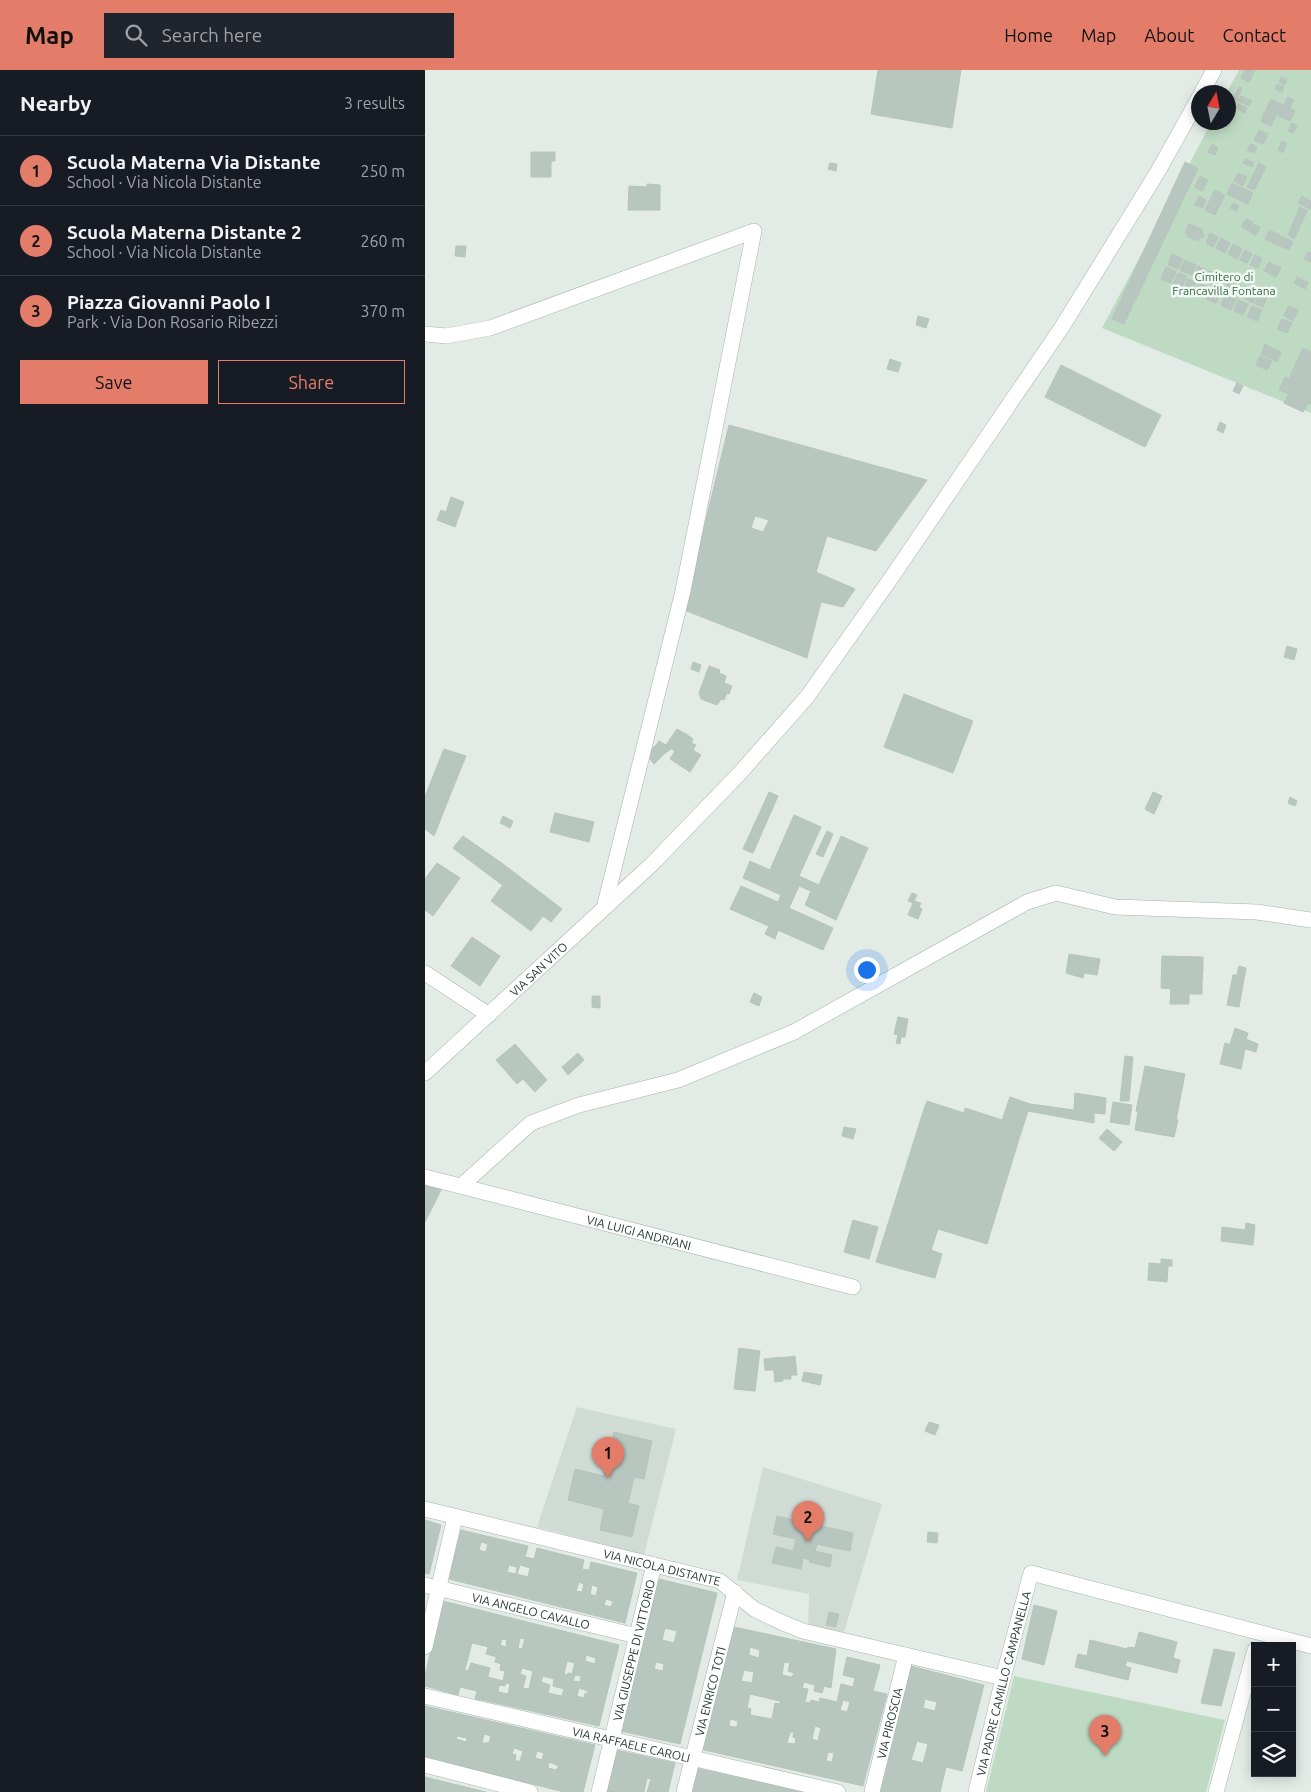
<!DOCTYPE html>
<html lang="en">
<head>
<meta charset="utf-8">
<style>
	body { margin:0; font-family:Ubuntu,sans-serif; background:#20242c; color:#f1f3f6 }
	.controls { position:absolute; right:15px; bottom:15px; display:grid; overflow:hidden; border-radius:0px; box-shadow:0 2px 12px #0003 }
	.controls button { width:45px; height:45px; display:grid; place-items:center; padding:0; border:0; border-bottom:1px solid #363941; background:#171b24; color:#f1f3f6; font:25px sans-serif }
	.compass { position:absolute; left:766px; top:15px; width:45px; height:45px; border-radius:50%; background:#171b24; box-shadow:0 2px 12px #0003; rotate:10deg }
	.you { position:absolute; left:441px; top:899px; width:18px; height:18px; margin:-12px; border:4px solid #fff; border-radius:50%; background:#1a73e8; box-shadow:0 0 0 8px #1a73e833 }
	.badge { display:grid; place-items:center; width:32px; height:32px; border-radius:50%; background:#e37d69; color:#111; font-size:16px; font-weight:700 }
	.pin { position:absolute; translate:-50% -41px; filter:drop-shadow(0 1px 2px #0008) }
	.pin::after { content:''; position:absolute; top:26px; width:18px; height:15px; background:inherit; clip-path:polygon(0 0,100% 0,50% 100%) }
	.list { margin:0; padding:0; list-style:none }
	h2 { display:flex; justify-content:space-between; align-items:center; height:65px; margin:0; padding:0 20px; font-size:21px }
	h2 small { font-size:16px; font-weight:400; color:#9ea1a6 }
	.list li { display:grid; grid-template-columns:32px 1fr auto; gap:15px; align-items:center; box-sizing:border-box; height:70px; padding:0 20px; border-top:1px solid #363941 }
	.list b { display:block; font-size:19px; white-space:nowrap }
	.list p { margin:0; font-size:16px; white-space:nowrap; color:#9ea1a6 }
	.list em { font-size:16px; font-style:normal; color:#9ea1a6 }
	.actions { display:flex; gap:10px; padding:15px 20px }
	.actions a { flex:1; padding:11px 0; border:1px solid #e37d69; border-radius:0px; text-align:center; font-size:18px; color:#e37d69 }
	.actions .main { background:#e37d69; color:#111 }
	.icon { flex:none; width:28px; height:28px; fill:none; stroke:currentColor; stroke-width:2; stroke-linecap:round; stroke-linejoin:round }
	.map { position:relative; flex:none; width:886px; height:1722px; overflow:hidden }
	header { display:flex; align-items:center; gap:30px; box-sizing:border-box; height:70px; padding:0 25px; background:#e37d69; color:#111 }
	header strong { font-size:24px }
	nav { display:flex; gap:28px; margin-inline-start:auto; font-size:18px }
	.search { width:350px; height:45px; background:#20242c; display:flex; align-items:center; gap:12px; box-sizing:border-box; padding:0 18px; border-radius:0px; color:#9ea1a6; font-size:19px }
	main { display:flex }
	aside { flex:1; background:#171b24 }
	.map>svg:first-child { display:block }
	.built { fill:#d1dbd6 }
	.green { fill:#bedac3 }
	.building { fill:#b8c6c0; stroke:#b6c4bd; fill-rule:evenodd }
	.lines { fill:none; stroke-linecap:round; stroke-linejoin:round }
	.minor-casing { stroke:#a6b3ad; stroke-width:16 }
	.minor { stroke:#fff; stroke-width:15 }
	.labels { text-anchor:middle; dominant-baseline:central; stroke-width:5; stroke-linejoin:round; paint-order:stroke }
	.park-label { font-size:12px; fill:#336d45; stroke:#f3f8f5 }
	.street-label { font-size:12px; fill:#243b33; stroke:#f3f8f5 }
</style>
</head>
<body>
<header>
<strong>Map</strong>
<div class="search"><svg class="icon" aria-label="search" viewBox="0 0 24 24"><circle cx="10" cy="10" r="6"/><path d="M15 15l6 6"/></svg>Search here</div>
<nav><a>Home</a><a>Map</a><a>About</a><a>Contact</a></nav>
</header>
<main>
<aside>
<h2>Nearby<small>3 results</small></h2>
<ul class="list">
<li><span class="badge">1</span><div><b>Scuola Materna Via Distante</b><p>School · Via Nicola Distante</p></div><em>250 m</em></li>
<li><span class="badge">2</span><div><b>Scuola Materna Distante 2</b><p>School · Via Nicola Distante</p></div><em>260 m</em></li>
<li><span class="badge">3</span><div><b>Piazza Giovanni Paolo I</b><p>Park · Via Don Rosario Ribezzi</p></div><em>370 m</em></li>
</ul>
<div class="actions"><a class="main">Save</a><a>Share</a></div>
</aside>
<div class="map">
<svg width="886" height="1722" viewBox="0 0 886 1722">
	<rect width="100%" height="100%" fill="#e3ebe7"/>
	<!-- built -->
	<g class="built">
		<path d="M152,1337L251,1359L219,1485L112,1457Z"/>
		<path d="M338,1397L457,1434L419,1562L383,1559L384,1524L312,1510Z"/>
	</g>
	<!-- green -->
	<g class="green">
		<path d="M814,0H886V343L677,258L786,53L804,52L802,22Z"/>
		<path d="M589,1606L800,1650L781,1722H561Z"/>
	</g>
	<!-- building -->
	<g class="building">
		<path d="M453,0H536L527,58L446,44Z"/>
		<path d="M820,0H830L824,12L816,8Z"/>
		<path d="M856,7L862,10L860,15L854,12Z"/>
		<path d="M852,14L859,17L857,22L850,19Z"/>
		<path d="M814,17L817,18L811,31L808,29Z"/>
		<path d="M816,26L827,31L824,36L813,31Z"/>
		<path d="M863,27L869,30L865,38L870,41L865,51L841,40L846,29L859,35Z"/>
		<path d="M813,34L822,38L820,43L811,38Z"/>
		<path d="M840,41L851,46L846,56L836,51Z"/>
		<path d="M804,48L807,50L803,57L799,55L798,57L796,56L797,52H804Z"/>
		<path d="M867,53L872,56L868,63L863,61Z"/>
		<path d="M834,60L843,64L838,74L829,70Z"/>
		<path d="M857,71L862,73L858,83L853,80Z"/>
		<path d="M787,74L793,78L790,85L783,82Z"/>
		<path d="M826,74L832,77L829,83L822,80Z"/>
		<path d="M106,82H130V91H126V107H106Z"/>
		<path d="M820,89L829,93L827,97L818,93Z"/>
		<path d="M760,92L773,98L699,254L687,249Z"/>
		<path d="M405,93L412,94L411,101L403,99Z"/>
		<path d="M834,93L841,97L829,120L822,117Z"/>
		<path d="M813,103L822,107L818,116L809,111Z"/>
		<path d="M775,106L783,110L777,121L770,117Z"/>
		<path d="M807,113L828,123L823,134L802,124Z"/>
		<path d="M222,114L235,115V140H203L204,116L222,117Z"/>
		<path d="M790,120L800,125L790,145L780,140Z"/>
		<path d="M774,126L781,130L777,138L769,135Z"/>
		<path d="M877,126L886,131L885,139L873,133Z"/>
		<path d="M808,133L814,136L812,141L805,138Z"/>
		<path d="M875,137L882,141L869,169L863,165Z"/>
		<path d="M821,149L828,152L824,161L816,157Z"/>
		<path d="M764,154L778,160L777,162L779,167L775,168L773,171L762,166L763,164L760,163Z"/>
		<path d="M829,154L835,157L831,165L825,162Z"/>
		<path d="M845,160L868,172L864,180L840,169Z"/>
		<path d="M785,163L793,167L788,177L781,173Z"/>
		<path d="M796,168L805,173L800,183L791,178Z"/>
		<path d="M808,174L817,179L812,189L803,184Z"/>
		<path d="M31,176H41L40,187L30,186Z"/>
		<path d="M820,180L827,184L822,193L815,190Z"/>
		<path d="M883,182L886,183V192L879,189Z"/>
		<path d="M747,184L758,189L753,199L743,195Z"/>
		<path d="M830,185L837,188L833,198L825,195Z"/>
		<path d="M760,190L771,195L767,205L755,200Z"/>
		<path d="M844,192L856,198L851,207L839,201Z"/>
		<path d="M773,196L781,200L777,209L769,205Z"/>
		<path d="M741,197L751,202L746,213L736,209Z"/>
		<path d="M784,201L792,204L787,215L779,211Z"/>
		<path d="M753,203L762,206L757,217L748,214Z"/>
		<path d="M794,205L802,209L797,219L789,215Z"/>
		<path d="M872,207L883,213L880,219L869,213Z"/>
		<path d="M763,209L771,212L767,221L759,218Z"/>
		<path d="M804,210L812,213L808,221L801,218Z"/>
		<path d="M774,213L782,217L778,226L770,222Z"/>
		<path d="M815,215L822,218L819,226L811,223Z"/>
		<path d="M786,218L796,222L791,233L781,229Z"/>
		<path d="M825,219L833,223L828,233L820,229Z"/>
		<path d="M835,223L842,227L838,237L830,234Z"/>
		<path d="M801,224L811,229L806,240L796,235Z"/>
		<path d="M813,230L823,234L818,245L809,241Z"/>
		<path d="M827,236L837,240L832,251L822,247Z"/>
		<path d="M863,236L873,240L868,251L859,246Z"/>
		<path d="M493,246L504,249L501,258L491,255Z"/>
		<path d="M857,249L867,253L862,263L852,259Z"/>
		<path d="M840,274L856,282L852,292L836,284Z"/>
		<path d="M878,278L886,282V334L883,333L878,342L859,333L864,324L854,320L860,307L864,309Z"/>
		<path d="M835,286L847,291L842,300L831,295Z"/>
		<path d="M465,289L476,293L473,302L462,299Z"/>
		<path d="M636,295L736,345L720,377L620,327Z"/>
		<path d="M812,313L818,316L814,324L808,321Z"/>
		<path d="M795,352L801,355L798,363L792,360Z"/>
		<path d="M304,355L502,410L451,481L402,466L391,502L430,519L418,537L396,532L382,588L259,540ZM330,446L344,450L338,462L326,458Z"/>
		<path d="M26,427L39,432L30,457L12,450L16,440L21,442Z"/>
		<path d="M862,576L872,579L869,590L859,587Z"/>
		<path d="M268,592L276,595L274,602L266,599Z"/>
		<path d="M284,596L295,600L294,603L301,606L299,613L307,616L304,624L302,623L299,630L296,629L292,635L276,629L274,623Z"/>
		<path d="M479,624L548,651L528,703L459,677Z"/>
		<path d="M252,659L261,664L250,681L241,675Z"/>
		<path d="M261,664L268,669L266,673L271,675L268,680L276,685L270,694L250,681Z"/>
		<path d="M234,671L241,675L246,679L239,684L231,675Z"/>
		<path d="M231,675L239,684L229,694L221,684Z"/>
		<path d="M19,679L41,686L26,723L5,714Z"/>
		<path d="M250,681L270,694L265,702L245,689Z"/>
		<path d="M5,714L26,723L9,766L0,759V727Z"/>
		<path d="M344,722L353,726L328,783L318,779Z"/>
		<path d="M728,722L737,726L729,744L720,739Z"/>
		<path d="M865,727L872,731L870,736L863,733Z"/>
		<path d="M130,743L169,752L164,772L125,762Z"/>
		<path d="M369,745L396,757L374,806L394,815L416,766L443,778L411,850L380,835L386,821L374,816L364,838L408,858L398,880L305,839L316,816L353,832L356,825L318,808L325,791L345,800Z"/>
		<path d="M78,746L88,751L85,758L75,753Z"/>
		<path d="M402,761L408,764L398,787L391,784Z"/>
		<path d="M38,766L78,794L68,808L28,778Z"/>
		<path d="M12,793L35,808L8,846L0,840V809Z"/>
		<path d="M78,794L137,839L126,852L68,808Z"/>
		<path d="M77,816L118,846L106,861L66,831Z"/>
		<path d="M487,823L492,825L489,831L496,833L494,837L497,839L493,849L483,845L488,833L483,831Z"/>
		<path d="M344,856L353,860L350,869L340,864Z"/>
		<path d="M47,867L75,886L55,916L26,896Z"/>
		<path d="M644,884L675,889L672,905L659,903L658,908L641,903Z"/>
		<path d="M737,886L778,887V897L746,896V915L763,917L764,913H777V924H764V934H745L746,919L736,918Z"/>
		<path d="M746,896L778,897L777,913H764L763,917L746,915Z"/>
		<path d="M814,896L821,898L814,937L802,935L808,905H812Z"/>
		<path d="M329,923L337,927L334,936L325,932Z"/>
		<path d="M167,926H175V938L167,937Z"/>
		<path d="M473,947L483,949L480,967H476L475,974L471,973L473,965L469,964Z"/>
		<path d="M810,958L823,963L821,969L833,974L831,982L805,974Z"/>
		<path d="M800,973L820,979L816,999L795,994Z"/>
		<path d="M90,974L122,1010L110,1022L98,1009L92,1014L71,990Z"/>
		<path d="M153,983L159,990L143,1005L137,997Z"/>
		<path d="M700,986L708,987L704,1031H695Z"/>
		<path d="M720,996L760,1004L751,1050L711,1041Z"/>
		<path d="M650,1023L681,1028L680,1044L669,1043V1053L603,1041L594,1069L499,1039L502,1031L539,1043L540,1038L577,1050L585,1027L605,1034L649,1040Z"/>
		<path d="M688,1032L707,1035L704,1055L685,1052Z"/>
		<path d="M499,1039L594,1069L562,1174L513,1159L498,1205L451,1192Z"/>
		<path d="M713,1042L753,1050L749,1067L710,1060Z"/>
		<path d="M419,1057L431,1059L428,1069L417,1066Z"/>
		<path d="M682,1059L697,1072L689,1081L674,1068Z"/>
		<path d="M0,1114L17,1118L0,1152Z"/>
		<path d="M428,1150L453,1157L444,1189L419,1182Z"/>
		<path d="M821,1153L830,1155L828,1175L796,1171L797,1157L820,1160Z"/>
		<path d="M506,1180L517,1184L510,1208L498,1205Z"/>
		<path d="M736,1189L747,1190V1196H743L742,1212L723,1210L724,1193L736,1194Z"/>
		<path d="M314,1278L335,1281L330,1321L309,1319Z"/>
		<path d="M370,1286L372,1305H366L364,1287Z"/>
		<path d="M364,1287L366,1309H357V1301L349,1302L348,1288Z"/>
		<path d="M348,1288L349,1300H340L339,1289Z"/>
		<path d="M357,1301L358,1311L350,1312L349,1302Z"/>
		<path d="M379,1302L397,1305L395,1315L377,1311Z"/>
		<path d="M504,1352L514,1355L510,1365L500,1361Z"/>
		<path d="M189,1362L227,1371L219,1409L209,1407L203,1433L214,1436L207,1467L175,1460L179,1439L143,1430L150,1399L179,1406Z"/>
		<path d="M352,1446L428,1463L425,1481L392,1474L390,1481L407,1485L405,1497L384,1492L385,1490L378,1488L376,1499L347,1493L351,1477L368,1481L371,1469L348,1464Z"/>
		<path d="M0,1450L16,1455L4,1504L0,1503Z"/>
		<path d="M36,1460L103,1476L100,1487L109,1489L112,1478L159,1490L157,1499L164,1500L166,1492L212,1503L200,1553L24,1509ZM56,1472L63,1474L61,1482L54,1480ZM84,1495L92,1497L91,1504L82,1502ZM95,1495L105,1498L103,1507L92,1504ZM154,1512L159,1514L157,1522L151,1521ZM167,1515L173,1517L171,1526L165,1524ZM181,1529L188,1531L186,1537L179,1535Z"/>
		<path d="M503,1462L513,1463L512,1473L502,1472Z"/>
		<path d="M234,1509L292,1523L255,1674L196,1661ZM240,1558L252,1561L249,1573L237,1570ZM231,1592L239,1594L238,1601L229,1599Z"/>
		<path d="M18,1531L194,1575L174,1656L57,1630L63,1607L78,1611L80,1601L75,1600L76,1594L70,1592L73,1579L47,1573L33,1625L0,1616V1605ZM95,1568L100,1569L97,1579L93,1578ZM77,1569L82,1570L81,1577L75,1575ZM161,1585L171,1588L170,1594L160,1591ZM142,1591L150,1593L147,1604L143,1603L142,1605L139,1604ZM97,1598L108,1601L104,1619L98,1618L101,1606L95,1604ZM150,1605L156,1606L155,1612L148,1611ZM118,1606L129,1609L128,1616L139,1619L137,1626L123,1623L125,1615L116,1612ZM81,1613L85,1614L83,1624L73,1622L74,1615L80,1616ZM154,1618L163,1621L162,1624L160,1623L159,1628L152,1626Z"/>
		<path d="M609,1535L632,1541L619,1595L597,1589Z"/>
		<path d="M404,1542L414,1544L411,1557L401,1555Z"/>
		<path d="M309,1557L411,1579L406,1618L399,1616L397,1623L389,1621L390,1615L379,1612L377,1618L383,1619L380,1632L385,1633L386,1630L394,1632L395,1628L412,1632L416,1614L428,1617L430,1608L418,1605L422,1587L455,1595L448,1621L462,1624L438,1716L275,1679L291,1614L295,1615ZM325,1577L335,1580L334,1588L324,1585ZM359,1592L365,1593L363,1601L369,1603L367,1607L357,1605ZM319,1600L329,1602L327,1613L316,1611ZM325,1624L355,1631V1634L350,1633L347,1649L325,1645L326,1639L322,1638ZM418,1630L425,1632L422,1642L415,1640ZM305,1649L313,1651L312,1657L304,1656ZM390,1656L396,1658L393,1671L387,1669ZM365,1662H369L368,1667L371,1668L370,1674L362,1673ZM403,1682L409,1683L407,1692L401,1691Z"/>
		<path d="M714,1562L752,1572L748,1588L755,1590L752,1603L702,1591L700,1596L706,1598L703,1610L650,1597L653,1584L662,1586L665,1570L702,1579L703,1577L710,1578Z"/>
		<path d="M63,1577L73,1579L72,1587L61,1584Z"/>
		<path d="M789,1579L810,1583L796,1636L776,1633Z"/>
		<path d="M46,1593L65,1598L57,1630L50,1629L52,1621L35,1617L40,1600L43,1601Z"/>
		<path d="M486,1596L559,1615L537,1701L521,1697L515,1722H454ZM500,1629L512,1632L510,1641L498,1638ZM492,1671L503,1674L498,1693L486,1690Z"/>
		<path d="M0,1636L170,1675L158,1722H139L0,1687ZM59,1664L66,1666L64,1673H57ZM32,1666L42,1668L41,1672L31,1669ZM89,1678L98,1681L95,1691H90L91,1685L87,1684ZM112,1681L119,1683L117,1690L110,1688ZM124,1692L134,1696L131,1700L123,1698Z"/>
		<path d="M191,1680L250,1693L243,1722H222L226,1709L222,1708L219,1722H181Z"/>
		<path d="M271,1698L378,1722H265Z"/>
		<path d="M0,1707L61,1722H0Z"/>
	</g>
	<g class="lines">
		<!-- minor casing -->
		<g class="minor-casing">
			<g id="minor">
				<path d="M777,22L789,0"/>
				<path d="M0,264L21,266L65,258L329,161L258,521L179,838"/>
				<path d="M0,903L64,945"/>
				<path id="s1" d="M0,1003L227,794L314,704L382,627L464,511L637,257L732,103L774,28"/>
				<path id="s2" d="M0,1107L428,1217"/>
				<path d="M36,1116L106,1053L154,1035L253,1010L369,962L602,832L631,823L690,837L832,842L886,850"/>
				<path id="s3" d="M0,1439L295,1511L329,1539L356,1552L378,1561L578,1608"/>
				<path id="s4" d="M0,1515L212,1566"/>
				<path d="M0,1577L30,1447"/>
				<path id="s5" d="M0,1626L413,1722"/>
				<path d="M0,1695L105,1722"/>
				<path id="s6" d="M174,1722L229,1495"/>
				<path id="s7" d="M259,1722L310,1522"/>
				<path id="s8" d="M447,1722L481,1585"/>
				<path id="s9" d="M551,1722L578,1608L606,1503L886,1576"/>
				<path d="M791,1722L830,1580"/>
			</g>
		</g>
		<!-- minor -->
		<use href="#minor" class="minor"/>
	</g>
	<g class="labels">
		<!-- park labels -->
		<g class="park-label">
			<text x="799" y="206">Cimitero di<tspan x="799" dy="14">Francavilla Fontana</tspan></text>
		</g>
		<!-- street labels -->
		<g class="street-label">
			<text stroke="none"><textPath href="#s1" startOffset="154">VIA SAN VITO</textPath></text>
			<text stroke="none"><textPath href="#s2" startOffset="221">VIA LUIGI ANDRIANI</textPath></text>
			<text stroke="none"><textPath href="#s3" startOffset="244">VIA NICOLA DISTANTE</textPath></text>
			<text stroke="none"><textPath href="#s4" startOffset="109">VIA ANGELO CAVALLO</textPath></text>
			<text stroke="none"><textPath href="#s6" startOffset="146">VIA GIUSEPPE DI VITTORIO</textPath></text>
			<text stroke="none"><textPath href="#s9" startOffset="112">VIA PADRE CAMILLO CAMPANELLA</textPath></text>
			<text stroke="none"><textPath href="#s7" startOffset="104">VIA ENRICO TOTI</textPath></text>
			<text stroke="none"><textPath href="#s8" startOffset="71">VIA PIROSCIA</textPath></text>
			<text stroke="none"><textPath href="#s5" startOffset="212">VIA RAFFAELE CAROLI</textPath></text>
		</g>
	</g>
</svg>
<div class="controls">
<button>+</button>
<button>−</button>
<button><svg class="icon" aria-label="layers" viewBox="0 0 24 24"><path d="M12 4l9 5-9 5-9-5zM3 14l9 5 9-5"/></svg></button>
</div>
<svg class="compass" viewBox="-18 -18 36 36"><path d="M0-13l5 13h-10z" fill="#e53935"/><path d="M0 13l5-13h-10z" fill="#9ea1a6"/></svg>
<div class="you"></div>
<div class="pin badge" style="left:183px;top:1408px">1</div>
<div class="pin badge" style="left:383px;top:1472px">2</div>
<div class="pin badge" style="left:680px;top:1686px">3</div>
</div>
</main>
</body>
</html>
